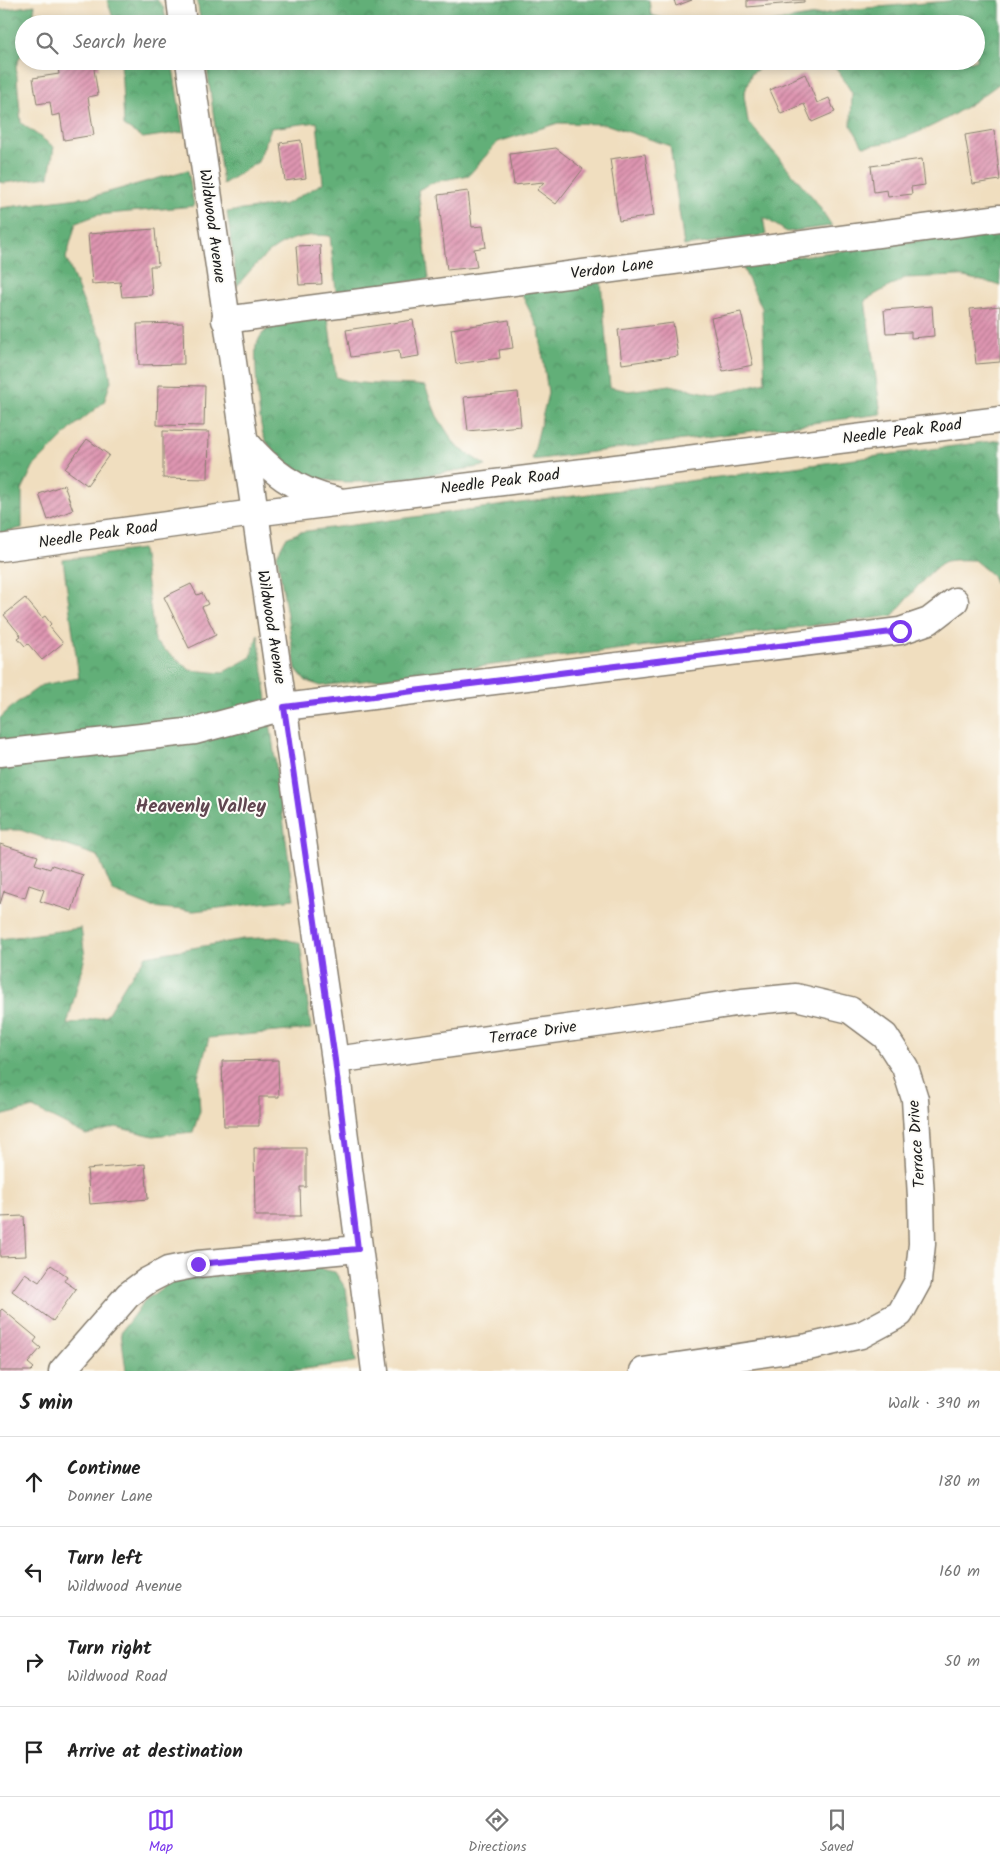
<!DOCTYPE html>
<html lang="en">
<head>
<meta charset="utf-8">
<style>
	body { margin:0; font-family:Kalam,sans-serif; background:#f2f2f2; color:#222 }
	.stop { position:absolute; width:15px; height:15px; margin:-11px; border:4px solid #7c3aed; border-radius:50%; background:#fff }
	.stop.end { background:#7c3aed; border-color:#fff; box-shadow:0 1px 5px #0008 }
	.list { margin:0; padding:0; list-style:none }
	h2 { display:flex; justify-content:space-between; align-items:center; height:65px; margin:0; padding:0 20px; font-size:21px }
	h2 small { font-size:16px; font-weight:400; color:#767676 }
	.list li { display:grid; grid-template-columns:32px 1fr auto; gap:15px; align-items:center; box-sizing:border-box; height:90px; padding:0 20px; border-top:1px solid #e0e0e0 }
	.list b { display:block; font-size:19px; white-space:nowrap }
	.list p { margin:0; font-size:16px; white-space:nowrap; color:#767676 }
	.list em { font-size:16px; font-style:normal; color:#767676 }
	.icon { flex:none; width:28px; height:28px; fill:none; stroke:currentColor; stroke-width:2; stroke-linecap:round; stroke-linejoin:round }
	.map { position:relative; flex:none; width:1000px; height:1371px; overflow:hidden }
	.search { position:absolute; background:#fff; box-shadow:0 2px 8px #0003; left:15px; right:15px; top:15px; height:55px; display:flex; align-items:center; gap:12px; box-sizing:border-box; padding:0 18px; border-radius:28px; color:#767676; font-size:19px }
	.sheet { height:425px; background:#fff }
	nav { display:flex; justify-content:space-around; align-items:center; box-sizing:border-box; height:70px; border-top:1px solid #e0e0e0; background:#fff; font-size:14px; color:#767676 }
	nav a { display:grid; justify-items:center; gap:2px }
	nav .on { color:#7c3aed }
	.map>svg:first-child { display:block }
	.forest { fill:url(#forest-crowns); stroke:#3f664a }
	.building { fill:url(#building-hatch) }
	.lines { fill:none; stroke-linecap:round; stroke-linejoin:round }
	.minor-casing { stroke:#867d6e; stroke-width:29 }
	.minor { stroke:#fff; stroke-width:26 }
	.route { stroke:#7c3aed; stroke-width:6 }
	.labels { text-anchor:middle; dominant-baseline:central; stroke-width:4; stroke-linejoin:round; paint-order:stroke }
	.street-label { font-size:16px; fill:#1c1c1c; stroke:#fdfcf7 }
	.quarter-label { font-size:19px; font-weight:bold; fill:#604650; stroke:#fdfcf7 }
</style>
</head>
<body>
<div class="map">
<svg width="1000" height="1371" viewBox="0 0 1000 1371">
	<defs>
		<pattern id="forest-crowns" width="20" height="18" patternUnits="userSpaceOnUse" patternTransform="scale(1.25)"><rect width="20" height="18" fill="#62af78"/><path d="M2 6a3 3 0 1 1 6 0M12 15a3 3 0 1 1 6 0" fill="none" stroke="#508e62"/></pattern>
		<pattern id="building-hatch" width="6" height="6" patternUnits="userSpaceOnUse" patternTransform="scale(1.25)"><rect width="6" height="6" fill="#de95b1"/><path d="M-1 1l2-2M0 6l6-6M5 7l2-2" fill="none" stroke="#b3798f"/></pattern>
	</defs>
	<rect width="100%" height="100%" fill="#fdfcf7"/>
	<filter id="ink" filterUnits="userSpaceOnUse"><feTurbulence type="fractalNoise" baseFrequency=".02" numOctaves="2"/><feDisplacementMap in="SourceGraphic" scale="10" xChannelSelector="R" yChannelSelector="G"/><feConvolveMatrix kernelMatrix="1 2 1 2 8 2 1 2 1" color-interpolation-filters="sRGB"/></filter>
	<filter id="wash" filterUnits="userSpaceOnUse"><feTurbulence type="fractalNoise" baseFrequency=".0096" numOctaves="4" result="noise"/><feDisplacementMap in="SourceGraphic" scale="20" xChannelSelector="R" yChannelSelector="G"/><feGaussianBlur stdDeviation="1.12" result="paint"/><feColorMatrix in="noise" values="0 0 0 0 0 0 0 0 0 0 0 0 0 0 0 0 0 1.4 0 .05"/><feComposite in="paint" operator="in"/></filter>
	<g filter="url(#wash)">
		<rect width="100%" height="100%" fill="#f0debf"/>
		<!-- forest -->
		<g class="forest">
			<path d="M107,0H157L163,6L167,24H115Z"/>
			<path d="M197,0H649L651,15L683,24H201Z"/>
			<path d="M960,0H1000V83C960,113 914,142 863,146L851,125L852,93L837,69L828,61H976V24H758L855,9Z"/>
			<path d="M35,5L32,24H24V49L16,66L21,123L54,147L49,177L4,183L0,182V10Z"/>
			<path d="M121,61H172L183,132L143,138L124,126Z"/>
			<path d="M206,61H769L751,74L744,95L748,122L815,200L832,226L787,232L763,217L766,235L684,246L670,146L605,124L558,123L498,142L469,175L434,182L418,190L429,279L336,291L330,236C285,231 264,254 237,286L227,212L286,204L323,183L317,122L271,128L258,162L223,184Z"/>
			<path d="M188,170L194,206L97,215L76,223L66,258L88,314L104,340L111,381L104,402L74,426L33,467L22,490V528L0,533V208L94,196Z"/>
			<path d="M1000,230V285L959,276L905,278L865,300L881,414L532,460L548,393L539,330L521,293L601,282L610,387L629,391L670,385L716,395L765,382L762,308L741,264Z"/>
			<path d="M328,318L336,377C364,388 395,382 425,386L437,416L456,446L486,466C442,472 357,490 316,478C297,472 272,456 264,437C259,427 254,358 256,346C257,343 260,336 263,333C278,318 309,320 328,318Z"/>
			<path d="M1000,440V594L992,575L974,560C966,560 955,559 947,561C933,564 904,604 892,616L321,686L306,681L296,669L277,555L286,538L300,532Z"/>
			<path d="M142,549L155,642L190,670L222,673L251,657L258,634L294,899L194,911L151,907L113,892L98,856L20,830H0V718L15,704L42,685L79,678L63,560Z"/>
			<path d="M81,928L85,957L67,1025L106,1016L128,980L146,956L244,939L277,937L300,943L311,1029L209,1038L198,1077L200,1111L193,1132L153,1136L116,1127L86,1135L33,1108L0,1116V939Z"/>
			<path d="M311,1267L335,1272L346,1289L356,1362L289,1371H126L121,1332L145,1300L168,1284L194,1277Z"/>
		</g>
		<g id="blocks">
			<!-- building -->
			<g class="building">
				<path d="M674,0H692L676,6Z"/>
				<path d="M747,0H804V2L747,7Z"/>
				<path d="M57,61H98L99,68L94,69L98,95L88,97L94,135L64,140L60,114L52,116L50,102L37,104L33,78L59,74Z"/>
				<path d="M805,74L817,103L829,98L835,112L812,122L804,104L781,114L770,90Z"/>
				<path d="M994,130L1000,180L973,184L965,135Z"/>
				<path d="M301,140L306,178L285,181L280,143Z"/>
				<path d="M556,148L583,169L556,204L537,190L544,182L514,185L510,154Z"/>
				<path d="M645,154L654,216L619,221L610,159Z"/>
				<path d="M922,159L925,185L911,187L912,194L888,197L887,190L874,192L871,166Z"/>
				<path d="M468,191L472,227L483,226L486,247L474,249L477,267L447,270L438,195Z"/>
				<path d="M155,229L158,266H150L152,295L122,297L120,282L92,284L88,234Z"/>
				<path d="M320,245L322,284L299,285L296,246Z"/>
				<path d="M932,306L934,336L911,338V332L886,333L884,310Z"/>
				<path d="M1000,306V362L976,364L970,309Z"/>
				<path d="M741,312L753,365L723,371L711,318Z"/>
				<path d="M413,320L419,356L400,359L399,350L351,357L346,330Z"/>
				<path d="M509,320L513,348L499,350L500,358L456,364L451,329Z"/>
				<path d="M183,323L184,364L139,365L137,324Z"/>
				<path d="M673,323L678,356L622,364L618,330Z"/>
				<path d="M158,385L205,386L204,426L157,425Z"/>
				<path d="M518,392L521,426L468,431L464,397Z"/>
				<path d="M163,431L209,432L208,479L163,478Z"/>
				<path d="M87,439L109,455L87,485L65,469Z"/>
				<path d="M64,485L73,510L48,520L39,494Z"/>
				<path d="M191,584L197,595L202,593L208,604L202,607L216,635L189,648L164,597Z"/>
				<path d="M25,598L42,618L45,616L51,624L49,626L63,643L42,660L28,644L25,646L18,638L21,636L4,615Z"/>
				<path d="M0,844L38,856L35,864L50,869L52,865L83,875L72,911L40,901L44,890L29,885L25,898L4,891L0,904Z"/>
				<path d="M278,1060L279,1097H259V1126H224L222,1061Z"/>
				<path d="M254,1148H306V1187H300L301,1216H255Z"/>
				<path d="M145,1164L148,1199L90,1204L87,1169Z"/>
				<path d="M24,1216L26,1256L0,1257V1217Z"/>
				<path d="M51,1265L67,1276L64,1281L76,1289L53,1321L12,1291L25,1273L39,1282Z"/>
				<path d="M2,1309L37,1338L34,1342L41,1348L28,1363L34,1368L31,1371H0V1311Z"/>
			</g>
		</g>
	</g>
	<g filter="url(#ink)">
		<use href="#blocks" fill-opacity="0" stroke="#867d6e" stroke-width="1"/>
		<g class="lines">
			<!-- minor casing -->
			<g class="minor-casing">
				<g id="minor">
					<path d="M180,0L183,24"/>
					<path d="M189,61L335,1060L375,1371"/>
					<path d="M225,320L1000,218"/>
					<path d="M244,440C269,470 296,492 336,500"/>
					<path d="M0,548L254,513L1000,420"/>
					<path d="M0,753L195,731L284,707L900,631L929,621L955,601"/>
					<path d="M335,1060L618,1021L742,1002L796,997L850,1010L885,1036L905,1067L915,1099L921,1197L922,1244L918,1281L900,1314L861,1335L808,1347L643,1371"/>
					<path d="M62,1371L128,1295L147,1281L168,1270L198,1264L358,1249"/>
				</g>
			</g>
			<!-- minor -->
			<use href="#minor" class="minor"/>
		</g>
	</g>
	<g class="lines" filter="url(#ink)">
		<!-- route -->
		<path class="route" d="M198,1264L358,1249L335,1060L284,707L900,631"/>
	</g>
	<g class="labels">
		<!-- street labels -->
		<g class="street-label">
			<text transform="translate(212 226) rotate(82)">Wildwood Avenue</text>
			<text transform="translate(612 269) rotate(-7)">Verdon Lane</text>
			<text transform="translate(902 432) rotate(-7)">Needle Peak Road</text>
			<text transform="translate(500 482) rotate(-7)">Needle Peak Road</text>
			<text transform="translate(98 535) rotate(-8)">Needle Peak Road</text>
			<text transform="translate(271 627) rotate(81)">Wildwood Avenue</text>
			<text transform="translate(533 1033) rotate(-8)">Terrace Drive</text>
			<text transform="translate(917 1144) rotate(-94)">Terrace Drive</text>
		</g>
		<!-- quarter labels -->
		<g class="quarter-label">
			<text x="201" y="807">Heavenly Valley</text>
		</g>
	</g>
</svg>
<div class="stop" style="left:900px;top:631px"></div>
<div class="stop end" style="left:198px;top:1264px"></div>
<div class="search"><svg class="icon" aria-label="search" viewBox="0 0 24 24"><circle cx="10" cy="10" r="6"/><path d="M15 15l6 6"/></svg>Search here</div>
</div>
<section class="sheet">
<h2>5 min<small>Walk · 390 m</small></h2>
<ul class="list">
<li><svg class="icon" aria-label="ahead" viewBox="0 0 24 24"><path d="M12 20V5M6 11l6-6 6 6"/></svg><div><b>Continue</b><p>Donner Lane</p></div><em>180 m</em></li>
<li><svg class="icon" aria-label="left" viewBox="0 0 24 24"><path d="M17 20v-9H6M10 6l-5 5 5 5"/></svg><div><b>Turn left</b><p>Wildwood Avenue</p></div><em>160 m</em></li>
<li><svg class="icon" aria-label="right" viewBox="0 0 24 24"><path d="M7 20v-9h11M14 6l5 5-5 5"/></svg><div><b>Turn right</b><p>Wildwood Road</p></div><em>50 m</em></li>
<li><svg class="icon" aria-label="arrive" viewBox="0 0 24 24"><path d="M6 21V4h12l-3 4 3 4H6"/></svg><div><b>Arrive at destination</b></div></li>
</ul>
</section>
<nav>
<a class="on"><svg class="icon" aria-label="map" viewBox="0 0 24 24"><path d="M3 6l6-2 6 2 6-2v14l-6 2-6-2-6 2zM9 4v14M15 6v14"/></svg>Map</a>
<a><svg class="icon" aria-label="directions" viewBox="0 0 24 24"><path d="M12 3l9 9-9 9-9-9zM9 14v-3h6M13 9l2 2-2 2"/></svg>Directions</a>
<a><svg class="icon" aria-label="saved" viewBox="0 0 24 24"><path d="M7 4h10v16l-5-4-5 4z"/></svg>Saved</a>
</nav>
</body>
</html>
